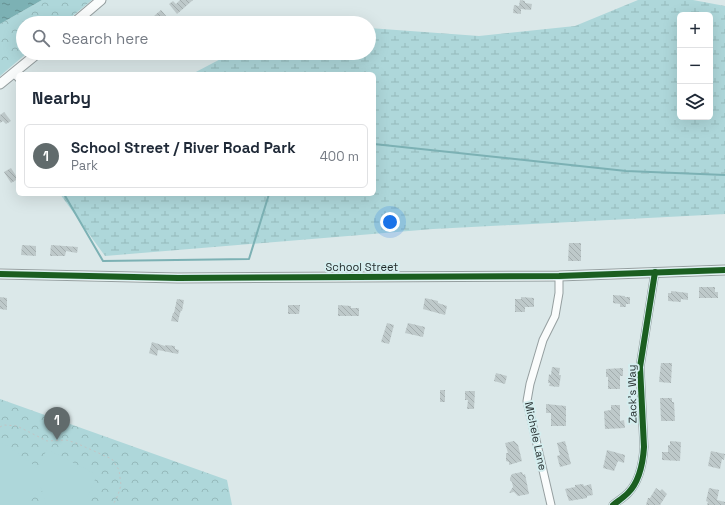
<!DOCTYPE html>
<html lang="en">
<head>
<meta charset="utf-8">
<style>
	body { margin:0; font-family:"Space Grotesk",sans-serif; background:#f6f6f7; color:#1f2937 }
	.controls { position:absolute; right:12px; top:12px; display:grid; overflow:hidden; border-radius:6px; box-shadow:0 4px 16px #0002 }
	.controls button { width:36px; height:36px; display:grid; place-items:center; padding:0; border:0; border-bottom:1px solid #e0e1e3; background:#fff; color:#1f2937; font:20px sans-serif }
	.you { position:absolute; left:390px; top:222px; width:14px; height:14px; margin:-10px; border:3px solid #fff; border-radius:50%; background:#1a73e8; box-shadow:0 0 0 6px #1a73e833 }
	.badge { display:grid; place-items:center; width:26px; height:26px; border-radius:50%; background:#616b6c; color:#fff; font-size:13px; font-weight:700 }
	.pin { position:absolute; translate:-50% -33px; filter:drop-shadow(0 1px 2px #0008) }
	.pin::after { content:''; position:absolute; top:21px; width:14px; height:12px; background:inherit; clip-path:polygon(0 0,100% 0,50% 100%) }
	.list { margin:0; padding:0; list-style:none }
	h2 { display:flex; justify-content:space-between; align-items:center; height:52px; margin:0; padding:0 16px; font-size:17px }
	h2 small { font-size:13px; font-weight:400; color:#747a83 }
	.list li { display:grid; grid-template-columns:26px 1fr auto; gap:12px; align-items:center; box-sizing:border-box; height:64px; margin:0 8px 8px; padding:0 8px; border:1px solid #e0e1e3; border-radius:6px }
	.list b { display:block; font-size:15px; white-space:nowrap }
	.list p { margin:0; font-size:13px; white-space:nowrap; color:#747a83 }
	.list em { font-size:13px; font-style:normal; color:#747a83 }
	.icon { flex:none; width:22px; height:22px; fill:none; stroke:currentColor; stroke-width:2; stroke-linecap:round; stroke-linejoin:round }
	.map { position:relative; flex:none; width:725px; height:505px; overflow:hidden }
	.search { position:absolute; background:#fff; box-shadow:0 4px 16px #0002; left:16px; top:16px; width:360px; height:44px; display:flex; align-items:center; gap:10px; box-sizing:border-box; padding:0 14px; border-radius:22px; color:#747a83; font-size:15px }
	.panel { position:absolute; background:#fff; box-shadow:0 4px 16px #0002; left:16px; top:72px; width:360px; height:124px; border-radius:6px }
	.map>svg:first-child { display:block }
	.wetland { fill:url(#wetland-marsh); fill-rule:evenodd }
	.park { fill:url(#park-crowns) }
	.pitch { fill:#aed7da }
	.water { fill:url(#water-ripples) }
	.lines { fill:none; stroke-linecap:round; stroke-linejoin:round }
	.stream { stroke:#7cb1b4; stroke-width:2 }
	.building { fill:url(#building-back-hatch) }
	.lane-casing { stroke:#959fa0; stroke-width:5.5 }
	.street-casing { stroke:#959fa0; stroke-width:9 }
	.secondary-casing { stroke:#959fa0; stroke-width:11 }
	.path { stroke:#c1c5c5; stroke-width:1; stroke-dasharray:2 3; stroke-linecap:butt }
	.lane { stroke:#fafcfc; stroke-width:3.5 }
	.street { stroke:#fafcfc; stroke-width:7 }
	.secondary { stroke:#fafcfc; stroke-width:9 }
	.cycleway-casing { stroke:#d5eeef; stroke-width:8 }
	.cycleway { stroke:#1b5e20; stroke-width:6 }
	.labels { text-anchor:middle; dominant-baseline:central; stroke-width:4; stroke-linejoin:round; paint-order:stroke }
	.street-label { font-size:11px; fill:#1f2828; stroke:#d5eeef }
</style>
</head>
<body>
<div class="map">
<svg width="725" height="505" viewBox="0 0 725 505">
	<defs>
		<pattern id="wetland-marsh" width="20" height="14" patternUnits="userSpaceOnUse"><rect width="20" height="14" fill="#aed7da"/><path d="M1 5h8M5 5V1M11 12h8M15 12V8" fill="none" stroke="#95b9bb"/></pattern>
		<pattern id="park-crowns" width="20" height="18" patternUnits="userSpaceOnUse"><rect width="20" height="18" fill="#aed7da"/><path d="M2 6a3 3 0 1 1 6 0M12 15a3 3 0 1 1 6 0" fill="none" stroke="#95b9bb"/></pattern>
		<pattern id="water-ripples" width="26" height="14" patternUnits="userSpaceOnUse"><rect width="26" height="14" fill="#7cb1b4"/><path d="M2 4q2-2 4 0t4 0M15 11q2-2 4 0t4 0" fill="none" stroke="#659092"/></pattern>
		<pattern id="building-back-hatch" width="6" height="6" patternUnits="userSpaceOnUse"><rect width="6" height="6" fill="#bec9ca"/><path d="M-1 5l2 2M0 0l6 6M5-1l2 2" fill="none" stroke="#a3adae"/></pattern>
	</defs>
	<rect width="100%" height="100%" fill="#dbe8e9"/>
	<!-- wetland -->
	<path class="wetland" d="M638,0H693L725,6V214L433,229L105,256L60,194H374V74H192L232,53H369V28L479,36L575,26ZM680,15H710V117H680Z"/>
	<!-- park -->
	<g class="park">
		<path d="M42,0H92L64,23H23V53H27L0,76V24Z"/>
		<path d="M0,399L227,480L232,505H0Z"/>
	</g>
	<!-- pitch -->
	<path class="pitch" d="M3,443L38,468L47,449L97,475L84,505H46L41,487L28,505H0V447Z"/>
	<!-- water -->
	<path class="water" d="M0,0H42L0,24Z"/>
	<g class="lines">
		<!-- stream -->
		<g class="stream">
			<path d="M374,144L626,171L725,175"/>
			<path d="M64,194L103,261L249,259L269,194"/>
		</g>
	</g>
	<!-- building -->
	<g class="building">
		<path d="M180,0H193L177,14L169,4L173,1L176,4Z"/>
		<path d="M520,0L525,1V3L532,4L531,10L521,9V14L513,13L514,5L519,6Z"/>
		<path d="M161,10L172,23H149L155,18L154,16Z"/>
		<path d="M4,112L11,121L6,124L3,121L0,123V115Z"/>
		<path d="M11,168L18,179L11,183L4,172Z"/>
		<path d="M569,243H581V261H568Z"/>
		<path d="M22,245L36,246V256L21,255Z"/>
		<path d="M51,245L78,247L77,253L66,251L65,256H50Z"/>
		<path d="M699,287H715V292H718V298H699Z"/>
		<path d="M671,291L688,293V300L681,299V302L668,301V293H671Z"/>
		<path d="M613,295L625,296V297H630V304H626V307H620V304L613,303Z"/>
		<path d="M0,297L7,298V310L0,309Z"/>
		<path d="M521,297L534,298V307H525V312H515V299H521Z"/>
		<path d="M425,298L438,301V303L447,306L445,315L423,309Z"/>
		<path d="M177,299L184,300L182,311H181L180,313L178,322L171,321L173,313H174Z"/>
		<path d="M288,305H300L299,314H288Z"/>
		<path d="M338,305L351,306V308H359V316H338Z"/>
		<path d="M387,323L394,325L389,344L381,342Z"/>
		<path d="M408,323L425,327L423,337L405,333Z"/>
		<path d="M152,342L165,346L166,345L175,346V349L179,350L178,354L158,350L157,356L149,353Z"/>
		<path d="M661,363H672L671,383L659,382Z"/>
		<path d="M552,367L560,368L559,375H561L559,387L549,386L550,383H548L549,374L551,375Z"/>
		<path d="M623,368V376H620V389H608V377H606V369Z"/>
		<path d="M496,373L507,376L505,384L494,381Z"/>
		<rect x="440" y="390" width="5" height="12"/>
		<path d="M465,391H475L474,409H467L468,400H465Z"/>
		<path d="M660,398H672V402H674L675,421H661Z"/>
		<path d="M546,404L566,406V426H551V413H546Z"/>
		<path d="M611,405H620V421L624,420L625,428L605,429L604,411L611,410Z"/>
		<path d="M514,441L518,445L522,461L509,465V462L506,461V453H508L505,443Z"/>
		<path d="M565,441L571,464L560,467L557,456L560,455L557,443Z"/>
		<path d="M670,441L681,442L680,461L662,460V452H668V445H670Z"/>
		<path d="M607,450L625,455L624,463L618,461L614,471L603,468Z"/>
		<path d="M711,451L725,454L724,460L722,459L720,469L708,466Z"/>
		<path d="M522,472L523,475L525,474L529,494L518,496L514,492L509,493L513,487L512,482L510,480V478L512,474Z"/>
		<path d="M583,484L584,486L591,484L593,495L587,496V498L569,501L565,489L575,487V485Z"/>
		<path d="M656,488L660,491L662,489L667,494L660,505H646L648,498H650Z"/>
		<path d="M709,488L719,490L717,500L725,502V505H707L708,502L706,501Z"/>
	</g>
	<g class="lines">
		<!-- lane casing -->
		<g class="lane-casing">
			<path id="lane" d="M13,75L18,80"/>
		</g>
		<!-- street casing -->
		<g class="street-casing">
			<g id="street">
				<path d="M551,505L527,401L530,384L543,340L555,316L559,293V276"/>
				<path d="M613,505C618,501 623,498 628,493C639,482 643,462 644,447L640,367L655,272"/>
			</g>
		</g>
		<!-- secondary casing -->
		<g class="secondary-casing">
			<g id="secondary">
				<path d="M74,23L101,0"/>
				<path d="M0,84L38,53"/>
				<path d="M0,274L178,278L559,276L725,270"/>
			</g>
		</g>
		<!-- path -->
		<path class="path" d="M0,427L4,425L17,426L47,441L66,440L76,443L112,459L119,470L121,485L118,495L113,505"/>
		<!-- lane -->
		<use href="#lane" class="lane"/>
		<!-- street -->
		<use href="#street" class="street"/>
		<!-- secondary -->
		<use href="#secondary" class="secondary"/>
		<!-- cycleway casing -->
		<g class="cycleway-casing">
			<g id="cycleway">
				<path d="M0,274L178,278L559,276L725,270"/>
				<path d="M613,505C618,501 623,498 628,493C639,482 643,462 644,447L640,367L655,272"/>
			</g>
		</g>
		<!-- cycleway -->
		<use href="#cycleway" class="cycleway"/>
	</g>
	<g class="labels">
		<!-- street labels -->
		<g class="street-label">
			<text x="362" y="267">School Street</text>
			<text transform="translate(632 394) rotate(-91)">Zack's Way</text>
			<text transform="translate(536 436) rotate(78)">Michele Lane</text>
		</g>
	</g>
</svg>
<div class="controls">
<button>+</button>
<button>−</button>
<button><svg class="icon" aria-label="layers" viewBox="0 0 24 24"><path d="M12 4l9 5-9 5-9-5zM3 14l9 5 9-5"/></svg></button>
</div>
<div class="you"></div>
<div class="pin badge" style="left:57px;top:440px">1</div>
<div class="search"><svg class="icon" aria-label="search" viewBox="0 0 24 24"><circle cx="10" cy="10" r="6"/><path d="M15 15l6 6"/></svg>Search here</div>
<section class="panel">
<h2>Nearby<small></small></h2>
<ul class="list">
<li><span class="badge">1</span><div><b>School Street / River Road Park</b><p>Park</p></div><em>400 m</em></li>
</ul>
</section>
</div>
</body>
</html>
